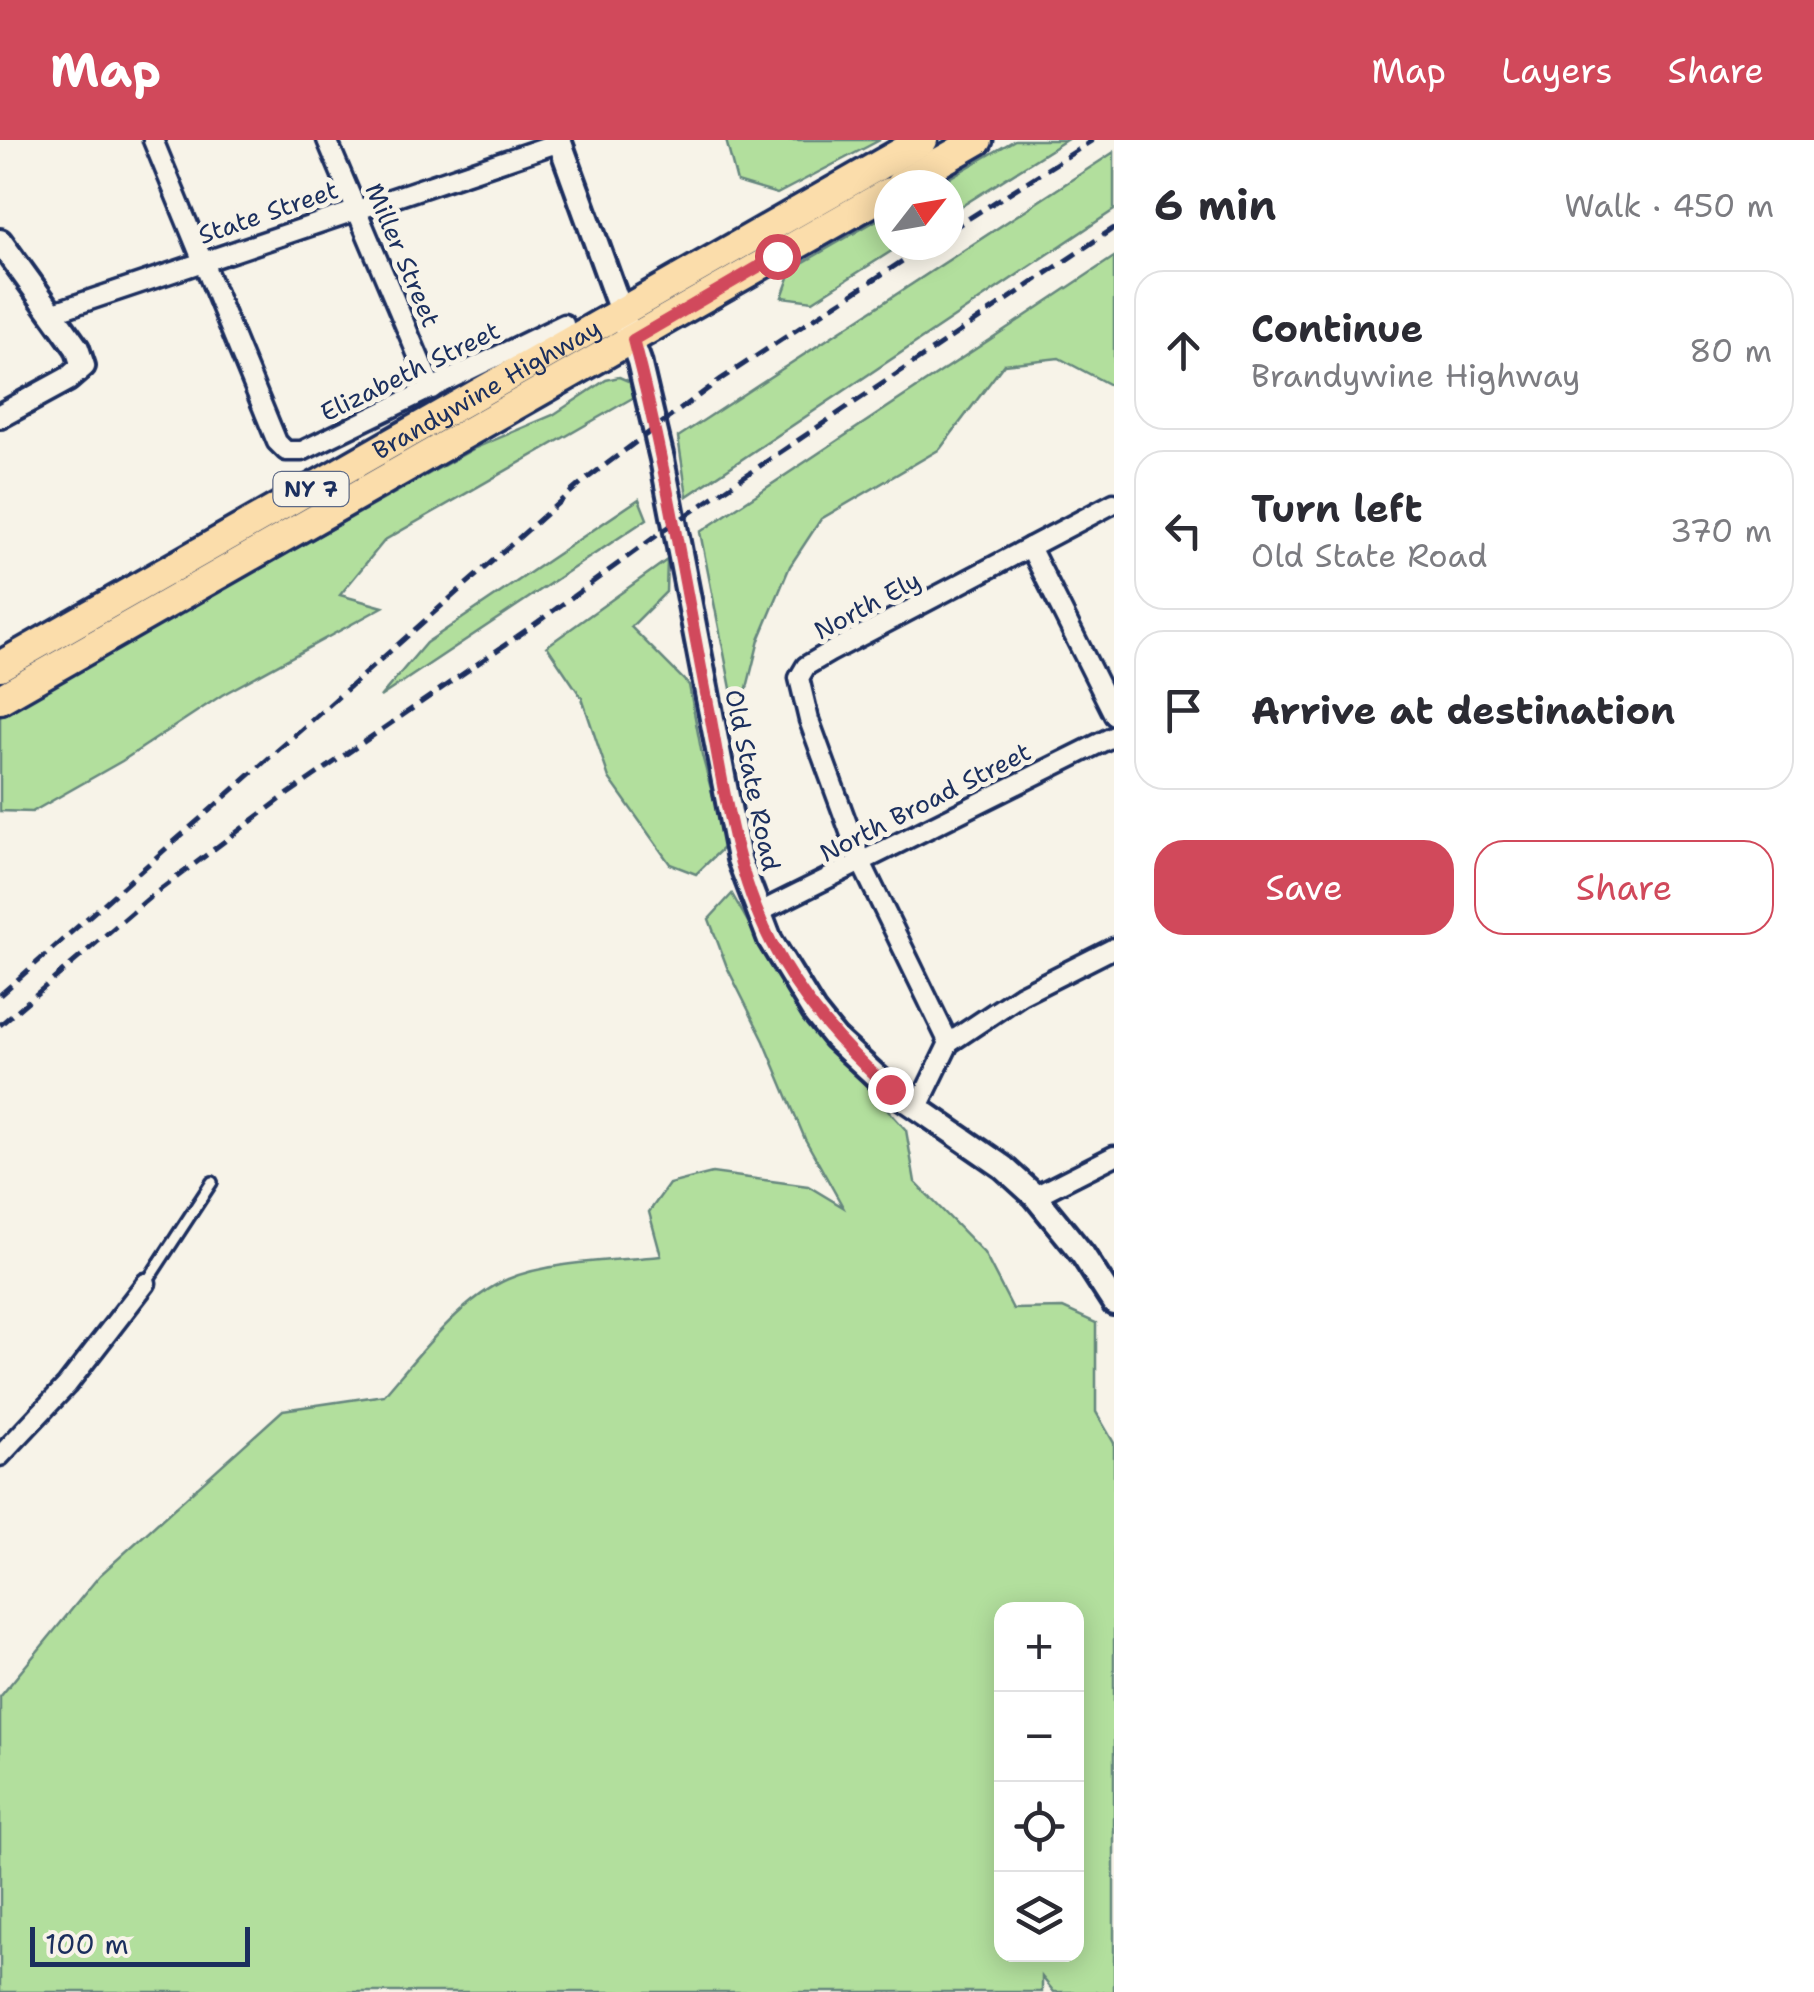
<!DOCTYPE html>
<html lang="en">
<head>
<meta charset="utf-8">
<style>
	body { margin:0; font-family:"Shantell Sans",sans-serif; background:#f2f2f3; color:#2b2b33 }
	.controls { position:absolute; right:30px; bottom:30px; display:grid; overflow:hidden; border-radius:20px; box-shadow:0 5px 25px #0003 }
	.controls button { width:90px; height:90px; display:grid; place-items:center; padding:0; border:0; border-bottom:2px solid #e1e1e2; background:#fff; color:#2b2b33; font:50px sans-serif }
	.compass { position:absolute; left:874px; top:30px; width:90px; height:90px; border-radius:50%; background:#fff; box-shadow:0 5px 25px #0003; rotate:59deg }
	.scale { position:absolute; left:30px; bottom:25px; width:220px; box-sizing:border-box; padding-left:10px; border:5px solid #1b2f5e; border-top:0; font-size:28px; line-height:35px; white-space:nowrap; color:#1b2f5e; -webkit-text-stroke:8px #f7f3e8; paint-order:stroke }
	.stop { position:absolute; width:30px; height:30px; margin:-22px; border:8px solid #d1495b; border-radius:50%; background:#fff }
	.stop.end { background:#d1495b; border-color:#fff; box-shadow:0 2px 10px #0008 }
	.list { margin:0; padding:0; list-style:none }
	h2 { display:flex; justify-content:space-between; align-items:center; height:130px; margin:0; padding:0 40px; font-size:42px }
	h2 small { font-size:32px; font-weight:400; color:#7c7c81 }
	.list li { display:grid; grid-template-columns:65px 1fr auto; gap:30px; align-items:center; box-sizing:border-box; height:160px; margin:0 20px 20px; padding:0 20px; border:2px solid #e1e1e2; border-radius:30px }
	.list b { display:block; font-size:38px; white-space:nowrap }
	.list p { margin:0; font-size:32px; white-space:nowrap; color:#7c7c81 }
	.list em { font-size:32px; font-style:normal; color:#7c7c81 }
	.actions { display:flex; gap:20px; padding:30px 40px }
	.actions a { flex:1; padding:22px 0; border:2px solid #d1495b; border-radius:30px; text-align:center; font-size:35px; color:#d1495b }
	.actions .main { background:#d1495b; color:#fff }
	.icon { flex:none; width:55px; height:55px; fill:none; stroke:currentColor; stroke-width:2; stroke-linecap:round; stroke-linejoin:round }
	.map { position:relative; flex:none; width:1114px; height:1852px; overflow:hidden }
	header { display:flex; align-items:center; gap:60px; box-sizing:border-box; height:140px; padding:0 50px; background:#d1495b; color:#fff }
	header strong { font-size:48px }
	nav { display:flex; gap:55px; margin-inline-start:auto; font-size:35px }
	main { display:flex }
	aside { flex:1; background:#fff }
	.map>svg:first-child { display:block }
	.green { fill:#b2df9d; stroke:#66877e; stroke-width:2.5; fill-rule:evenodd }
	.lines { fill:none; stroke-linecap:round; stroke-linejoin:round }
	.service-casing { stroke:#1b2f5e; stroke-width:16 }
	.minor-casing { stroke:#1b2f5e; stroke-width:25 }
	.tertiary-casing { stroke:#1b2f5e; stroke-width:30 }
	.primary-casing { stroke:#1b2f5e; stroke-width:35 }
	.service { stroke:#f7f3e8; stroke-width:9 }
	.minor { stroke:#f7f3e8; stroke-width:18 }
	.tertiary { stroke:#f7f3e8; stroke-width:22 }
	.primary { stroke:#fbddab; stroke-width:28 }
	.rail { stroke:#1b2f5e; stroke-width:5; stroke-dasharray:15 8; stroke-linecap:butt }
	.route { stroke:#d1495b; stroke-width:12 }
	.labels { text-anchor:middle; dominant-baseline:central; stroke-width:10; stroke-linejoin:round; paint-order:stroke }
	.shield { fill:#f7f3e8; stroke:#5d6a87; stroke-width:2.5 }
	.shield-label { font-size:22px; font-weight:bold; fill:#1b2f5e }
	.street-label { font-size:25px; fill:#1b2f5e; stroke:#f7f3e8 }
</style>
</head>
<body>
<header>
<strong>Map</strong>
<nav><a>Map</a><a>Layers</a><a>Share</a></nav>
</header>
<main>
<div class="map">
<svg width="1114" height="1852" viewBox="0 0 1114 1852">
	<rect width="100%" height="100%" fill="#f7f3e8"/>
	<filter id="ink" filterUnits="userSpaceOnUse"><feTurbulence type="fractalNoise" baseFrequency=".01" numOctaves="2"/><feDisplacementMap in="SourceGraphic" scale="20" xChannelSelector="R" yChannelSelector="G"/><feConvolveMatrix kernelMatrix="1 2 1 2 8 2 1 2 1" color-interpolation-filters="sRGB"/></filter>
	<g filter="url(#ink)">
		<!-- green -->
		<g class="green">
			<path d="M726,0H880L777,54L737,42Z"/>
			<path d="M1015,0H1066L949,74V45H937Z"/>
			<path d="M1114,12V70L687,356L678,297Z"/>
			<path d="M889,73V105H901L813,161L782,157L792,129Z"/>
			<path d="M1114,117V247L1059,218L1004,224L940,309L821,379L790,426L759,500L738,584L700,392Z"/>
			<path d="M619,237L633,243L636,256L385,400L340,455L383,467L222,555L122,621L32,672L0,671V575L475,308L553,275L606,240Z"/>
			<path d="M639,359L647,379L380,557L426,503Z"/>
			<path d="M667,420L666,452L631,487L689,545L702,615L726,705L696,734L670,724L609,638L582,558L547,506Z"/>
			<path d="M732,754L776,831L827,902L906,990L915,1042L984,1113L1013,1169L1063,1168L1096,1183V1272L1114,1303V1852H1054L1042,1837V1852H0V1557L100,1435L283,1270L384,1255C417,1217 461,1159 508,1139C551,1121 614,1121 661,1116L649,1072L669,1044L712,1033L808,1046L843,1067L805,999L764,901L727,827L709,779ZM1002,1470H1076V1814H1002Z"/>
		</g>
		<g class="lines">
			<!-- service casing -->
			<g class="service-casing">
				<path id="service" d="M146,1143L212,1042"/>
			</g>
			<!-- minor casing -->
			<g class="minor-casing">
				<g id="minor">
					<path d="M153,0L277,302L286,311H302L564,184"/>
					<path d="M327,0L432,249"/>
					<path d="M51,173L560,2"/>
					<path d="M1030,407L1114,575"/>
					<path d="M758,773L1114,596"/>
					<path d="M949,903L861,722L809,580L799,538L806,526L830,512L1114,363"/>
					<path d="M917,969L949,903L1021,855L1114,808"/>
					<path d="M1035,1056L1114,1016"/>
					<path d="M0,1316L67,1245L146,1143"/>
				</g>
			</g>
			<!-- tertiary casing -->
			<g class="tertiary-casing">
				<g id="tertiary">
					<path d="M559,0L639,221L662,319L739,719L770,800L814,872L835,898L890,949L1003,1027L1035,1056L1083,1115L1114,1163"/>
					<path d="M0,101L77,208L83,226L68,239L0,276"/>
				</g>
			</g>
			<!-- primary casing -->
			<g class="primary-casing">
				<g id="primary">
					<path d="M900,45L978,0"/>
					<path id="s1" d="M0,526L923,0"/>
					<path d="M0,559L889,52"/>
				</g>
			</g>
			<!-- service -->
			<use href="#service" class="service"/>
			<!-- minor -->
			<use href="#minor" class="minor"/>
			<!-- tertiary -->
			<use href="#tertiary" class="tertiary"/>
			<!-- primary -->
			<use href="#primary" class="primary"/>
			<!-- rail -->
			<g class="rail">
				<path d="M949,91L1093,0"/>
				<path d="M0,855L581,343L721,239L927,105"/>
				<path d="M0,885L149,758L285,656L528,489L663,391L1114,88"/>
			</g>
		</g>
	</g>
	<g class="lines" filter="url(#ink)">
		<!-- route -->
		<path class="route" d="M777,116L633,200C666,323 685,449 710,574C724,651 735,731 771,802C801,860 841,906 890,949"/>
	</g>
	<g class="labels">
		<!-- shield labels -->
		<rect class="shield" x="273.5" y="332" width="75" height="34" rx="8"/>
		<g class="shield-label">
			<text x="311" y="349">NY 7</text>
		</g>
		<!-- street labels -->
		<g class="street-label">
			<text transform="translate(268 72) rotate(-19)">State Street</text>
			<text transform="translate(403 115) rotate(67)">Miller Street</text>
			<text transform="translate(410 231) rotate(-26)">Elizabeth Street</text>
			<text stroke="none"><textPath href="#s1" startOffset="560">Brandywine Highway</textPath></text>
			<text transform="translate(867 465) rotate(-28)">North Ely</text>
			<text transform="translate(753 640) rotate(78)">Old State Road</text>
			<text transform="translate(925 662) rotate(-27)">North Broad Street</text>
		</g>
	</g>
</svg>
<div class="controls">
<button>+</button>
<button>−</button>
<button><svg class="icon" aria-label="locate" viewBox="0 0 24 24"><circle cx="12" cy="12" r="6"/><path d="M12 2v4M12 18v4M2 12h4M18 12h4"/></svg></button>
<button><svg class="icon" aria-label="layers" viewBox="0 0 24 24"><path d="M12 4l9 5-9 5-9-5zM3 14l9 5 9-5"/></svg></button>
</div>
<svg class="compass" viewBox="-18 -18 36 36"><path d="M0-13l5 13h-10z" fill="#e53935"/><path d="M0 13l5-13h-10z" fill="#7c7c81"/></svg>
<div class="scale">100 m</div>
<div class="stop" style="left:777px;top:116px"></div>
<div class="stop end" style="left:890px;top:949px"></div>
</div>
<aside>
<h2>6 min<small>Walk · 450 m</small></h2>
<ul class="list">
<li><svg class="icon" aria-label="ahead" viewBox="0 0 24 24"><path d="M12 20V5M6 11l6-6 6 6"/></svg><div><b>Continue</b><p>Brandywine Highway</p></div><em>80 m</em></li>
<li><svg class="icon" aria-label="left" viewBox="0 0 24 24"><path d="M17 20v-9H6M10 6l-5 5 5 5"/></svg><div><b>Turn left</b><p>Old State Road</p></div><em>370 m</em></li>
<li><svg class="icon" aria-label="arrive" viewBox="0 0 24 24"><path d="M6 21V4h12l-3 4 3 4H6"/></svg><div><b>Arrive at destination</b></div></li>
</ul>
<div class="actions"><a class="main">Save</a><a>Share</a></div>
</aside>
</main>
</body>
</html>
